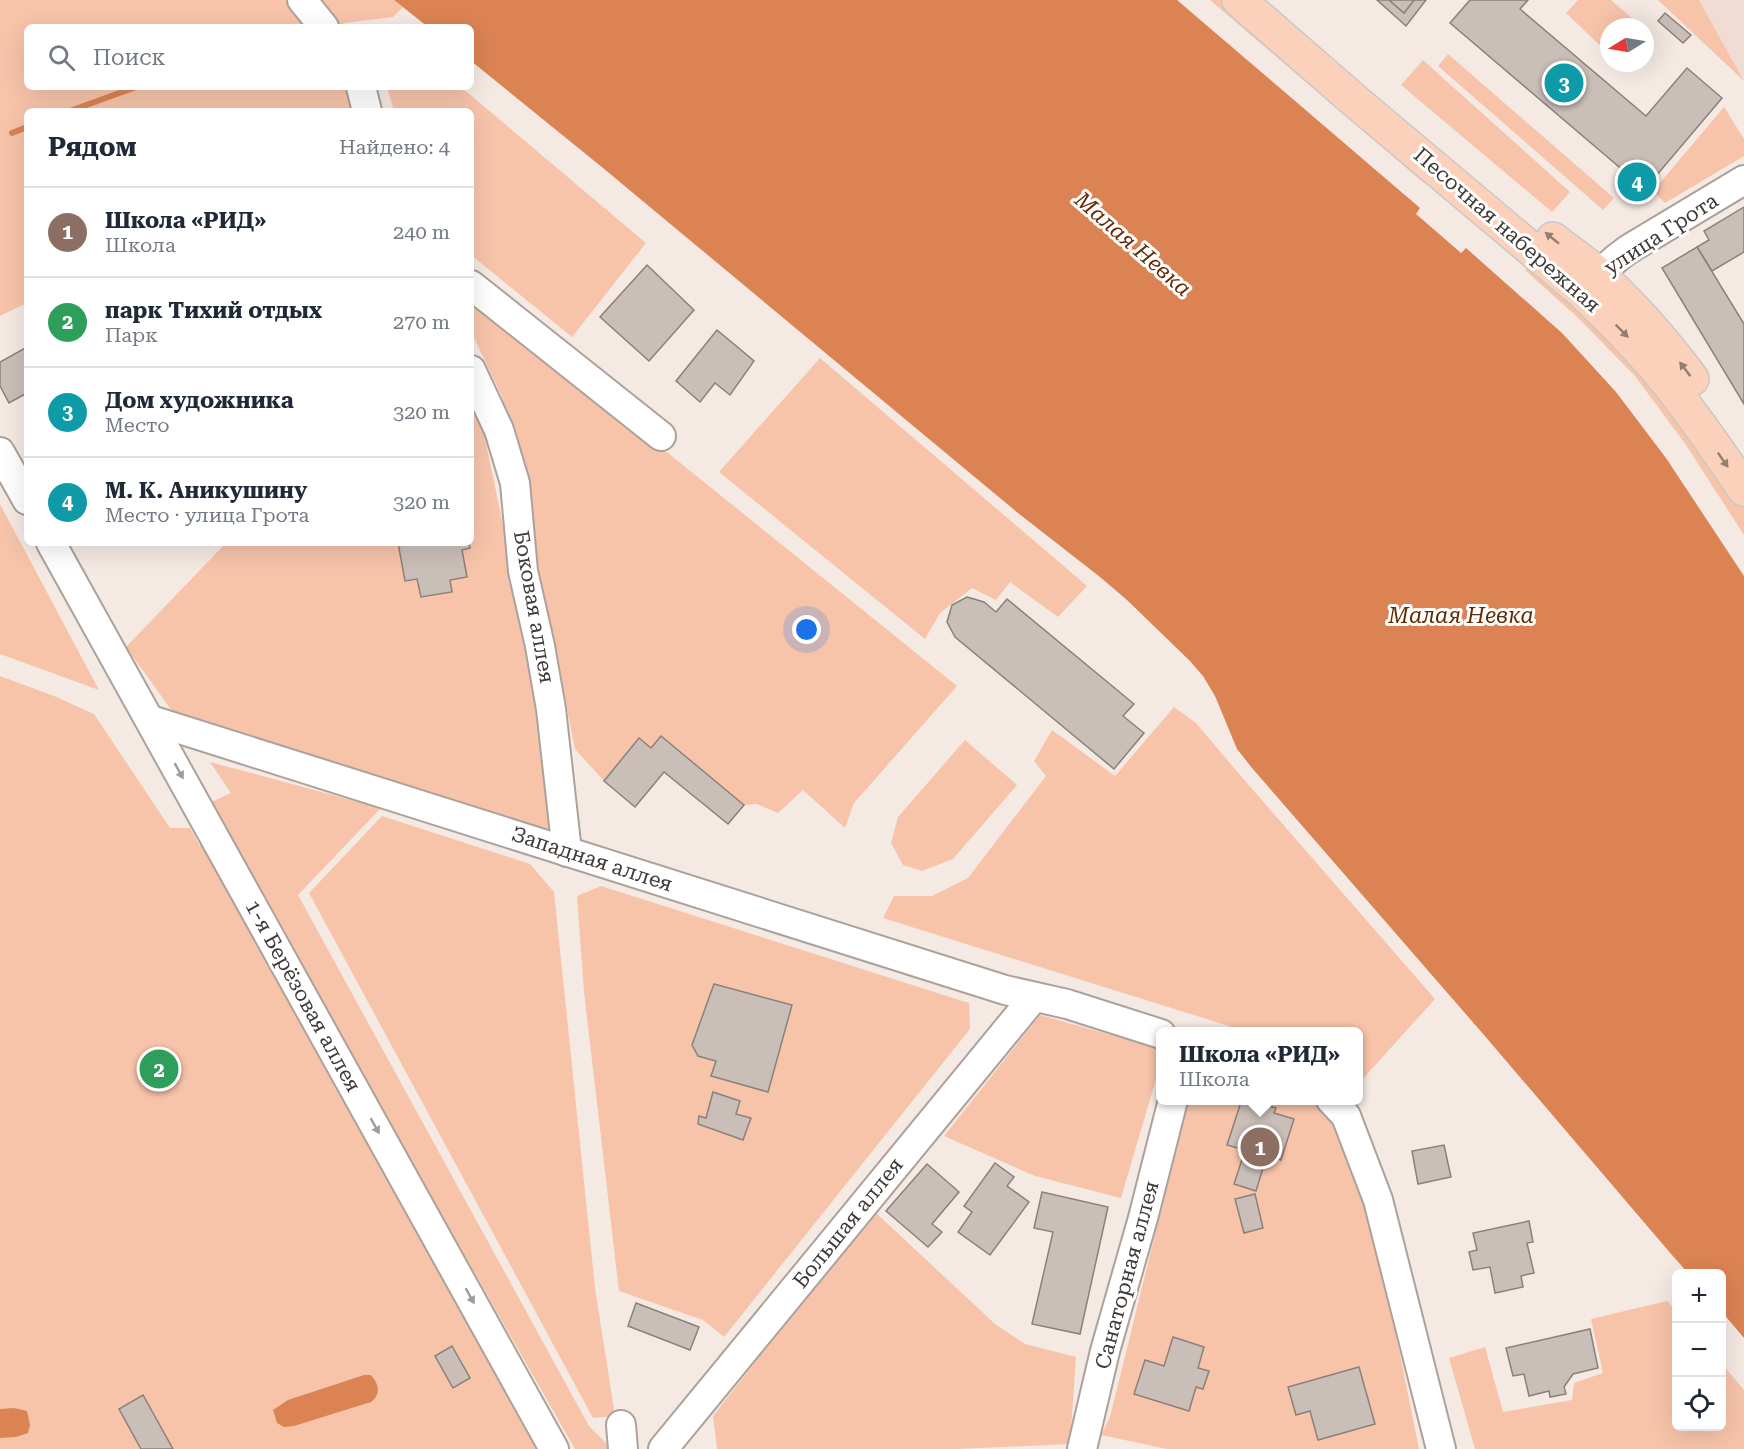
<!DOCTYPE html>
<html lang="ru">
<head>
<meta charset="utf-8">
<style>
	body { margin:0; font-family:"Roboto Serif",serif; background:#f6f6f7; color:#1f2937 }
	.controls { position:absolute; right:18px; bottom:18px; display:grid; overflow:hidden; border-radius:9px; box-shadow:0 6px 24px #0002 }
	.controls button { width:54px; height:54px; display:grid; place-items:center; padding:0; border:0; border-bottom:2px solid #e0e1e3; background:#fff; color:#1f2937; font:30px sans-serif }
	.compass { position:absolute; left:1600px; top:18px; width:54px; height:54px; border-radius:50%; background:#fff; box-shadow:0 6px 24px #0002; rotate:259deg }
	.you { position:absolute; left:807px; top:630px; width:21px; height:21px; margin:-15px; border:4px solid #fff; border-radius:50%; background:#1a73e8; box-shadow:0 0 0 9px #1a73e833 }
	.badge { display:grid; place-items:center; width:39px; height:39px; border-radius:50%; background:#111827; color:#fff; font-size:20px; font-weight:700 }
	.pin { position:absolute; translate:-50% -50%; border:3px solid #fff; box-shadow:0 2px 6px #0006 }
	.popup { position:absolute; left:1156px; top:1027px; width:207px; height:78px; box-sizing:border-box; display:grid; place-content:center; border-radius:9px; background:#fff; filter:drop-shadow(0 2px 4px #0005); font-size:20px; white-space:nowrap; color:#747a83 }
	.popup b { font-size:22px; color:#1f2937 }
	.popup::after { content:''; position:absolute; left:50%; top:100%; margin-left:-12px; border:12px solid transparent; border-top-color:#fff }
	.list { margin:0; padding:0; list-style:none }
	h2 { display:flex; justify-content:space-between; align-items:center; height:78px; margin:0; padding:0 24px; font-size:26px }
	h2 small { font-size:20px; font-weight:400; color:#747a83 }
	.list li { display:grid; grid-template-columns:39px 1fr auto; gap:18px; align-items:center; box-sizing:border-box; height:90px; padding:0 24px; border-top:2px solid #e0e1e3 }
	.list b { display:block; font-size:22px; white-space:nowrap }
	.list p { margin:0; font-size:20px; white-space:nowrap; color:#747a83 }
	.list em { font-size:20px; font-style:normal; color:#747a83 }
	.icon { flex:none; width:33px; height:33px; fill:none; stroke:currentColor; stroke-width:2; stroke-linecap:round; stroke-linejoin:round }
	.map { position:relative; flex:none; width:1744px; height:1449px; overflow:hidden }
	.search { position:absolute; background:#fff; box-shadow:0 6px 24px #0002; left:24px; top:24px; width:450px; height:66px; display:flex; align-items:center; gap:15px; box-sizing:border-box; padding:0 21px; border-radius:9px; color:#747a83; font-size:22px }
	.panel { position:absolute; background:#fff; box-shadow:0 6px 24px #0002; left:24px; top:108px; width:450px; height:438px; border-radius:9px }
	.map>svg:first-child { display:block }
	.built { fill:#f0dcd2 }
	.green { fill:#f7c4aa }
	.water { fill:#db8353 }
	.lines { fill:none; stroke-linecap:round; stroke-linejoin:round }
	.stream { stroke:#db8353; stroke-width:6 }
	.building { fill:#cabeb8; stroke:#8b807a; stroke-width:1.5 }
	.minor-casing { stroke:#aca19b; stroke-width:32 }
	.major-casing { stroke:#c9c8c7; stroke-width:36 }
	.minor { stroke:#fff; stroke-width:28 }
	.major { stroke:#fbd1bb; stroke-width:33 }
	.oneway { fill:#947e72 }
	.oneway2 { fill:#9f9c9b }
	.labels { text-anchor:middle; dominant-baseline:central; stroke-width:6; stroke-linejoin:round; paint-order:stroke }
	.street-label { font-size:21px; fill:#3f3a37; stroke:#fff }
	.water-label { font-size:22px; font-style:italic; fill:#632b05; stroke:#fff }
</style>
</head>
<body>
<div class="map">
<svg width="1744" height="1449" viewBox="0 0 1744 1449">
	<rect width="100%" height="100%" fill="#f5e9e3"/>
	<!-- built -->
	<path class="built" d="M1699,0H1744V82V81Z"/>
	<!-- green -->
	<g class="green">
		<path d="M0,0H292L314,27H27V87H354L360,111H27V303L0,316Z"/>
		<path d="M312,0H394L403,7L393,17L345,23L337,27Z"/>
		<path d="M1210,0H1224L1430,176L1424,183Z"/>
		<path d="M1578,0H1611L1642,27H1609V54L1566,13Z"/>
		<path d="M1658,0H1699L1744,81Z"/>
		<path d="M1448,54L1614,198L1603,210L1438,66Z"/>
		<path d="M1423,60L1570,192L1552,212L1401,85Z"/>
		<path d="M387,87H461L646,243L572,337L471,255V111H394Z"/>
		<path d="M1724,107L1744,139V156L1665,203L1653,191Z"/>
		<path d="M1532,261L1597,316L1744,502V535L1686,445L1635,376L1576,316L1525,270Z"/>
		<path d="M471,298L642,432L957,686L854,803L845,828L803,790L778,813L757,804L744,805L661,736L651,748L639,738L604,781L575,749L553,638L502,397L471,331Z"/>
		<path d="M820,358L1087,586L1058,617L1010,582L996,600L972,588L940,613L925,639L719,472Z"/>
		<path d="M471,386L482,424L532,665L550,833L175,715L126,647L226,543H471Z"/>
		<path d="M0,504L99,690L0,654Z"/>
		<path d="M0,676L54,696L94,714L170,828H190L200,846L203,828L544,1449H0Z"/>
		<path d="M1174,707L1196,723L1240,775L1435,999L1359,1083V1032L1245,1031L883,918L894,896H932L968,878L1046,776L1034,761L1052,730L1115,776Z"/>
		<path d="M965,740L1017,785L953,859L922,871L903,865L891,843L898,817Z"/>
		<path d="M210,762L381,808L298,895L589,1426L607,1444V1449H575L207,804L231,793Z"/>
		<path d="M382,816L530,864L554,892L595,1288L615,1416L593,1418L309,893Z"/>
		<path d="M601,886L969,1003L970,1029L724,1337L703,1320L619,1291L584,992L577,896Z"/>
		<path d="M1040,1015L1161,1049V1062L1121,1198L1035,1176L944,1136Z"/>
		<path d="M1188,1101H1315L1337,1123L1372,1215L1419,1449H1167L1101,1435L1110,1417Z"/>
		<path d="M874,1211L995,1324L1025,1344L1076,1357L1070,1444L957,1449H717L713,1416Z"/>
		<path d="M1667,1301L1676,1311V1426H1722V1364L1744,1390V1449H1475L1449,1358L1485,1347L1503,1412L1572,1400L1574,1383L1603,1373L1591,1319Z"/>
	</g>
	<!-- water -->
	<g class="water">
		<path d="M394,0H1177L1420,208L1416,214L1461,253L1466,248L1562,333L1616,392L1666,458L1744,576V1338L1722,1312V1274L1688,1273L1672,1255L1484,1035L1252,768L1237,749L1215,696L1203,676L1190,661L1127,600L1100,577L1018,513L603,168L471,61V27H428Z"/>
		<path d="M364,1375H371C379,1384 381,1394 371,1402L294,1426L284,1427L277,1423L273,1410L288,1400Z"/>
		<path d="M14,1408L27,1411L30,1425L28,1433L16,1437L0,1438V1409Z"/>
	</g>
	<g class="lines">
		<!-- stream -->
		<g class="stream">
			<path d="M70,111L136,87"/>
			<path d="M12,133L27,127"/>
		</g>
	</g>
	<!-- building -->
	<g class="building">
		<path d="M1377,0H1389L1404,13L1414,0H1426L1406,26Z"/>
		<path d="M1389,0H1414L1404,13Z"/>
		<path d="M1470,0H1528L1520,9L1646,116L1687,68L1722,98L1645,189L1450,23Z"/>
		<path d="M1665,13L1691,35L1683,43L1658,21Z"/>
		<path d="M1744,207V252L1712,271L1697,247L1709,240L1704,231Z"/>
		<path d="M1697,247L1744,324V404L1662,268Z"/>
		<path d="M647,265L694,310L649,361L600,317Z"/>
		<path d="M717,330L754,361L730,395L715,383L700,402L676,381Z"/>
		<path d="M27,347V393L9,403L0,386V362Z"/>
		<path d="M398,543H469L470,548L462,550L467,577L450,580L452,592L421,597L417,579L405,581Z"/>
		<path d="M967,597L984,602L996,612L1007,599L1134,704L1123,716L1144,733L1114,769L955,637L947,622L952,605Z"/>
		<path d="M661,736L744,805L728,824L664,772L635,807L604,781L639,738L651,748Z"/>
		<path d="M714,984L792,1005L768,1092L711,1076L716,1061L698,1056L692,1045Z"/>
		<path d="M713,1092L740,1101L736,1114L751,1118L743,1140L698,1124L699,1116L706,1118Z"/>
		<path d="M1241,1102L1259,1108L1261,1104L1276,1108L1274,1113L1294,1119L1281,1160L1267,1155L1256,1191L1234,1184L1245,1150L1227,1145Z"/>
		<path d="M1444,1145L1451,1177L1418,1184L1412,1151Z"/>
		<path d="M995,1163L1014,1177L1007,1186L1029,1202L990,1255L958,1232L972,1212L964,1206Z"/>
		<path d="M927,1164L959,1192L932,1224L942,1232L928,1247L886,1211Z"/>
		<path d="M1042,1192L1108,1207L1080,1334L1032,1324L1053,1232L1034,1228Z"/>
		<path d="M1255,1194L1263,1228L1244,1233L1235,1199Z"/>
		<path d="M1529,1221L1533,1242L1527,1243L1534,1273L1521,1276L1523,1287L1495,1293L1490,1267L1473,1270L1469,1252L1477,1250L1473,1233Z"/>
		<path d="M636,1303L699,1327L690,1350L628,1326Z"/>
		<path d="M1590,1329L1598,1368L1573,1374L1564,1387L1566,1394L1550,1397L1549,1391L1529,1396L1524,1374L1513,1376L1506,1348Z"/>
		<path d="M1173,1337L1204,1347L1198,1368L1209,1371L1203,1389L1196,1387L1189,1411L1134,1394L1145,1360L1164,1366Z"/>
		<path d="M452,1346L470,1378L453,1388L435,1356Z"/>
		<path d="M1359,1367L1375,1424L1318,1440L1310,1411L1296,1415L1288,1387Z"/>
		<path d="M143,1395L173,1449H141L119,1409Z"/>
	</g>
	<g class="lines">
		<!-- minor casing -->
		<g class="minor-casing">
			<g id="minor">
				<path d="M302,0L324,27"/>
				<path d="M361,87L367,111"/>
				<path d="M471,285L661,436"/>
				<path d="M1582,289L1617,258L1629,249L1744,180"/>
				<path d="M471,370L499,430L515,483L523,571L540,646L551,709L567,852"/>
				<path d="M0,452L27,500"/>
				<path d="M51,543L554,1449"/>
				<path d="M151,720L1005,990L1067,1004L1161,1034"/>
				<path d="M1331,1100L1346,1116L1378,1200L1441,1449"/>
				<path d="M621,1425L623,1449"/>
				<path d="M663,1449L1034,997"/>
				<path d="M1082,1449L1105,1351L1143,1218L1173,1100"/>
			</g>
		</g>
		<!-- major casing -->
		<g class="major-casing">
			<g id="major">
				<path d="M1239,0L1355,101L1580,290C1611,320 1642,350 1669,384C1695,418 1720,453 1744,489"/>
				<path d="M1553,239C1568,251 1584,262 1598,274C1633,306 1664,341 1692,379"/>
			</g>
		</g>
		<!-- minor -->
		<use href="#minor" class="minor"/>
		<!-- major -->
		<use href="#major" class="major"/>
	</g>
	<!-- one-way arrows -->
	<defs><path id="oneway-solid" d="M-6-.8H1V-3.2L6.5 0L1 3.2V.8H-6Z" transform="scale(1.5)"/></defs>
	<g class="oneway">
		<use href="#oneway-solid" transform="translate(1552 238) rotate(-141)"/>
		<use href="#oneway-solid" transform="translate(1622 331) rotate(45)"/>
		<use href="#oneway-solid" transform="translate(1685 369) rotate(-127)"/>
		<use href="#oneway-solid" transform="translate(1723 460) rotate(55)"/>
	</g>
	<g class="oneway2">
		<use href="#oneway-solid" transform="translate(179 771) rotate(61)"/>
		<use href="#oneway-solid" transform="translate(375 1126) rotate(61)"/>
		<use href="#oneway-solid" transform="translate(470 1296) rotate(61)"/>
	</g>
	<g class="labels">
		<!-- street labels -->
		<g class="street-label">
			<text transform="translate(1507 230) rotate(41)">Песочная набережная</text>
			<text transform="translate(1661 234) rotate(-33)">улица Грота</text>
			<text transform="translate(534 607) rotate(80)">Боковая аллея</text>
			<text transform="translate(592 859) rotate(18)">Западная аллея</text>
			<text transform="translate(303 996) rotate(61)">1-я Берёзовая аллея</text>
			<text transform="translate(848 1223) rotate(-51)">Большая аллея</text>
			<text transform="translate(1127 1275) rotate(-75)">Санаторная аллея</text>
		</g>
		<!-- water labels -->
		<g class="water-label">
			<text transform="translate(1133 244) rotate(41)">Малая Невка</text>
			<text x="1461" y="615">Малая Невка</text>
		</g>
	</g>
</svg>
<div class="controls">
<button>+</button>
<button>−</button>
<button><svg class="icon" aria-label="locate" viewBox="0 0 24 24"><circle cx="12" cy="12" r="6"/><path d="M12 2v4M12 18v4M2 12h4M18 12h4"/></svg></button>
</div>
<svg class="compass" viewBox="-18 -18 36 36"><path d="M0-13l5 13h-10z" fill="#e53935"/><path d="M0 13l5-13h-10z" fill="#747a83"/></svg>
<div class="you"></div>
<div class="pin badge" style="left:1260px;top:1147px;background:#8d6e63">1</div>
<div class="popup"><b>Школа «РИД»</b>Школа</div>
<div class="pin badge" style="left:159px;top:1069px;background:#2e9e5b">2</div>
<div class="pin badge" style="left:1564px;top:83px;background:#0f9aa8">3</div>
<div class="pin badge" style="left:1637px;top:182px;background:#0f9aa8">4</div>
<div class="search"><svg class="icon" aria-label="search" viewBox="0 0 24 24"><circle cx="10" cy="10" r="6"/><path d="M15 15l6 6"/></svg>Поиск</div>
<section class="panel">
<h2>Рядом<small>Найдено: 4</small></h2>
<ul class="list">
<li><span class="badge" style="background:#8d6e63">1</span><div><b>Школа «РИД»</b><p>Школа</p></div><em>240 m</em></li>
<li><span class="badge" style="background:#2e9e5b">2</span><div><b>парк Тихий отдых</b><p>Парк</p></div><em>270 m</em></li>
<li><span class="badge" style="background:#0f9aa8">3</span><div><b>Дом художника</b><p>Место</p></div><em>320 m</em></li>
<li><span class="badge" style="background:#0f9aa8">4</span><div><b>М. К. Аникушину</b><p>Место · улица Грота</p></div><em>320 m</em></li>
</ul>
</section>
</div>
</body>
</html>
